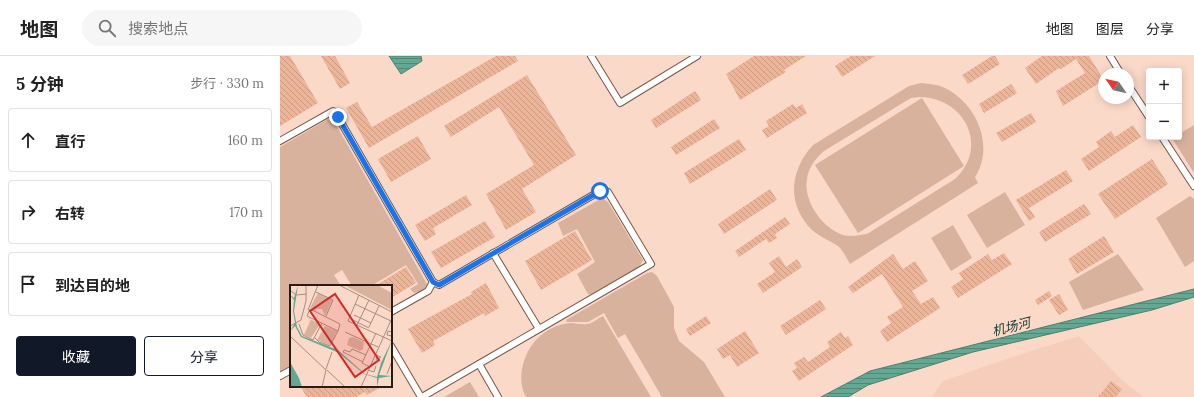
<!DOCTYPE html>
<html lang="zh">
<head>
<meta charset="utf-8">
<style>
	body { margin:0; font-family:Lora,"Noto Sans SC",serif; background:#f6f6f6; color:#222 }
	.controls { position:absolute; right:12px; top:12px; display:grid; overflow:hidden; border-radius:4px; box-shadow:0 2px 10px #0003 }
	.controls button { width:36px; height:36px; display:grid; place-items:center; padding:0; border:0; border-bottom:1px solid #e0e0e0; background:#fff; color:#222; font:20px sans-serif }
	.compass { position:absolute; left:818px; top:12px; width:36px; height:36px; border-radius:50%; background:#fff; box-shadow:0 2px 10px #0003; rotate:304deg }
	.stop { position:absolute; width:12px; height:12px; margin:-9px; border:3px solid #1a73e8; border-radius:50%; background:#fff }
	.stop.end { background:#1a73e8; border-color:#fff; box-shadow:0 1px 4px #0008 }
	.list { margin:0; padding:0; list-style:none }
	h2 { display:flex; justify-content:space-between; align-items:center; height:52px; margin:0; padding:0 16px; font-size:17px }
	h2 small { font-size:13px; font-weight:400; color:#767676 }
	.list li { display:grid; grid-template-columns:26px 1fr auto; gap:12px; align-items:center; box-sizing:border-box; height:64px; margin:0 8px 8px; padding:0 8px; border:1px solid #e0e0e0; border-radius:4px }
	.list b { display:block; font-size:15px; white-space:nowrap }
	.list em { font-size:13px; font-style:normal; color:#767676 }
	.actions { display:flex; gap:8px; padding:12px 16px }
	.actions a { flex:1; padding:9px 0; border:1px solid #111827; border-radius:4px; text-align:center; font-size:14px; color:#111827 }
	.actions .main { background:#111827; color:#fff }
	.icon { flex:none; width:22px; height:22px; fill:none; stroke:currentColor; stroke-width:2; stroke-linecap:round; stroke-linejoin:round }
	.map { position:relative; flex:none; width:914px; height:341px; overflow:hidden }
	header { display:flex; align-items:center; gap:24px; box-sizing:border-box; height:56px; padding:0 20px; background:#fff; border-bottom:1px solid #e0e0e0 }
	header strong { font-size:19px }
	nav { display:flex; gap:22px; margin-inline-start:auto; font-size:14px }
	.search { width:280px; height:36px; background:#f6f6f6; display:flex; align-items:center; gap:10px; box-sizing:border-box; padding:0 14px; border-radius:22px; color:#767676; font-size:15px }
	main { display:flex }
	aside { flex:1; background:#fff }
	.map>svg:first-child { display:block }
	.built { fill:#f6cdba }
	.grass { fill:#d9b29e; fill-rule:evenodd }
	.water { fill:url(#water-rules); stroke:#517e6e }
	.building { fill:url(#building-back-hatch) }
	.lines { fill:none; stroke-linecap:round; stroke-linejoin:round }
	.street-casing { stroke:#74584a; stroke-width:8 }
	.street { stroke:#fff; stroke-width:6 }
	.route { stroke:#1a73e8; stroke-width:5 }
	.labels { text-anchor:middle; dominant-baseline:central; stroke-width:4; stroke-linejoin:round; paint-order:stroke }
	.water-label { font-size:13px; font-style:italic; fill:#193a31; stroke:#fbd9c9 }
	.inset-road { fill:none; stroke:#a78d81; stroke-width:1 }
	.view { fill:#d62828; fill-opacity:0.15; stroke:#d62828; stroke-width:2 }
	.inset-edge { fill:none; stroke:#281c16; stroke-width:2 }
</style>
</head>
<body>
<header>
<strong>地图</strong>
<div class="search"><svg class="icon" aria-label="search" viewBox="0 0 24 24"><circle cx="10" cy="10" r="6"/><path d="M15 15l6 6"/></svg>搜索地点</div>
<nav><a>地图</a><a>图层</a><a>分享</a></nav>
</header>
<main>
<aside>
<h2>5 分钟<small>步行 · 330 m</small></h2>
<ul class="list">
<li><svg class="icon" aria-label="ahead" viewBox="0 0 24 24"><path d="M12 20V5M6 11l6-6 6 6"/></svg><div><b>直行</b></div><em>160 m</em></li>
<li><svg class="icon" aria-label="right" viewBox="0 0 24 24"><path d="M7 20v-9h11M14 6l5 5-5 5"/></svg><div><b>右转</b></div><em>170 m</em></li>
<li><svg class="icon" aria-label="arrive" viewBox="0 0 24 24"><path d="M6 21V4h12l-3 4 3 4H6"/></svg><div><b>到达目的地</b></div></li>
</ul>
<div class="actions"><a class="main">收藏</a><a>分享</a></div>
</aside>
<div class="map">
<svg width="914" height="341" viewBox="0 0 914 341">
	<defs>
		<pattern id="water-rules" width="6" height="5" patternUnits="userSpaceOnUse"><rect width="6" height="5" fill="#63a893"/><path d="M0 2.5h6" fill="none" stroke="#528877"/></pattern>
		<pattern id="building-back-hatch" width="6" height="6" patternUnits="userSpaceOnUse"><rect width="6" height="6" fill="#edb498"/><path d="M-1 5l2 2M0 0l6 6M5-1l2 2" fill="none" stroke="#cb9a82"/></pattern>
	</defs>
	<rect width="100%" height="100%" fill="#fbd9c9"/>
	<!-- built -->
	<path class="built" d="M799,280L843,325L864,341H651L663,325L726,303Z"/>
	<!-- grass -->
	<g class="grass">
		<path d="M641,27C649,28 658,28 665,32C697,48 715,90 695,121L698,127L570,208C567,203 563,194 558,190C549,184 540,181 532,174C506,148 510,114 533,89L629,30ZM639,41C684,41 710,90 675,123L587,178C579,179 571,181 563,179C542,172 523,145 527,123C528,112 536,102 544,95L631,42Z"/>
		<path d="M642,42L684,110L578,177L535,109Z"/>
		<path d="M48,63L55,67L147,228C145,235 141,236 134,237L130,233L138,228L126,209L91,230H72L62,214L54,219L61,230H11V310L0,316V91Z"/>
		<path d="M914,69V117L892,82L899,81V78Z"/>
		<path d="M725,136L745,169L707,192L687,159Z"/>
		<path d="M910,140L914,143V205L905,211L876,162Z"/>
		<path d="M322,142L328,146L363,204L359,212L312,239L308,238L297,218L315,206L297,173L283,180L278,167Z"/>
		<path d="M673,169L692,202L671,215L651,182Z"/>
		<path d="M838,198L864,234L803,254L789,226Z"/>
		<path d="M372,216L377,220L394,251V272L399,285L424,306L445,341H382L345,278L338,282L324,257L308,266H287L286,264L367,217Z"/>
		<path d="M323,260L371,341H246C240,330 240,317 244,305C251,284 268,269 291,267C296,267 302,269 307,268C312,268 318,262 323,260Z"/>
		<path d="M190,326L199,341H164Z"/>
	</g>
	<!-- water -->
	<g class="water">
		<path d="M109,0H141L142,5L121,18Z"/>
		<path d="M914,233V241L872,254L693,296L588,329L568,341H541L590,315Z"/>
	</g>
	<!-- building -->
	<g class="building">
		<path d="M0,0H10L38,47L0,70Z"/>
		<path d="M41,0H55L70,27L60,33Z"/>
		<path d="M216,0H235L238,5L89,92L66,52L77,46L92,71Z"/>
		<path d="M474,0H526L504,14L506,16L460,44L446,18Z"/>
		<path d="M571,0H595L562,21L555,10Z"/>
		<path d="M712,0H715L720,8L688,28L682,19Z"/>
		<path d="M762,0H809L824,24L783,50L776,35L805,17L796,3L781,13L779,12L756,28L745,12Z"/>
		<path d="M247,19L296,99L242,133L256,156L226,174L206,138L254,109L219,51L171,81L164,70Z"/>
		<path d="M731,28L737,37L704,57L699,48Z"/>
		<path d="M415,35L421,44L376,72L371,64Z"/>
		<path d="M513,48L516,52L522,48L527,57L487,82L482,74L489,70L486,65Z"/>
		<path d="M751,57L756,66L722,86L716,77Z"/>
		<path d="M434,63L440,72L396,99L391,91Z"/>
		<path d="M853,69L861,81L809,115L801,103L819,91L816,86L831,75L835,81Z"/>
		<path d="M138,80L151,103L111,126L98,103Z"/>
		<path d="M459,83L466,94L410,128L404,117Z"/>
		<path d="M872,103L888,128L835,163L818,138Z"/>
		<path d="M786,114L793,125L749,152L755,161L749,165L736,144Z"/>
		<path d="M490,133L497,144L444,178L438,168Z"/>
		<path d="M186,139L192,149L153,172L156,178L145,185L135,169Z"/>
		<path d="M804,148L811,158L765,186L759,176Z"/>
		<path d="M505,161L510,168L495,178L497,182L489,187L486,183L459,201L455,195Z"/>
		<path d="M205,165L215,181L161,212L151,196Z"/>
		<path d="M295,175L312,204L261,234L245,205Z"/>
		<path d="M824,180L834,196L797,218L788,203Z"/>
		<path d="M724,197L732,208L678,242L671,231L683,223L679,217L708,198L712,204Z"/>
		<path d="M613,198L623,213L635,205L648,225L632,235L641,248L653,241L660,252L607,286L600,275L611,267L607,261L623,251L602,218L573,237L568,231Z"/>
		<path d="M499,200L506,211L517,203L522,211L483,237L477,228L495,216L489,207Z"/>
		<path d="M126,211L136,227L111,242V230H95Z"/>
		<path d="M206,227L219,252L205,260L204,257L153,285L155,289L142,297L128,273L192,238L191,236Z"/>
		<path d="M769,235L772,240L758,249L755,244Z"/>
		<path d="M779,238L788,254L779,259L769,244Z"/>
		<path d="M540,244L546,253L506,279L500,270Z"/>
		<path d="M426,260L431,267L410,280L406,273Z"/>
		<path d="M465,275L479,297L457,311L450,299L443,303L437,293Z"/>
		<path d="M561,276L565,282L568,280L573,289L519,325L512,315L517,312L514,307L524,301L528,306L550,291L547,286Z"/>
		<path d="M831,325L842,333L836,341H818Z"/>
		<path d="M20,330H103L87,339L85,336L76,341H27Z"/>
	</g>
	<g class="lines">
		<!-- street casing -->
		<g class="street-casing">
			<g id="street">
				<path d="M311,0L340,47L417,0"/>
				<path d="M830,0L841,18"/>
				<path d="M848,29L869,61"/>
				<path d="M882,81L914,130"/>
				<path d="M0,85L53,55L58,61L153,226L159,229L320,135L328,136L371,208L142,341"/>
				<path d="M213,197L259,273"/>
				<path d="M111,256L148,235L153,226"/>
				<path d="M111,290L141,341"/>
				<path d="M199,308L218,341"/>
				<path d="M0,320L11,314"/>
			</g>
		</g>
		<!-- street -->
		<use href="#street" class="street"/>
	</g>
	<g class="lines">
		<!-- route -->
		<path class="route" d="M58,61L153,226L159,229L320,135"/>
	</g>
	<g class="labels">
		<!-- water labels -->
		<g class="water-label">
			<text transform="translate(731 271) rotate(-14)">机场河</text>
		</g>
	</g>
	<!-- overview -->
	<g transform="translate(10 229)">
		<rect width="102" height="102" fill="#fbd9c9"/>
		<path d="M54,0H87L102,8V25ZM28,8L42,15L35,31L32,24H26V26L20,23ZM16,32L30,39L21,53L14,50L21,34ZM35,41L47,46L40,61L27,55ZM63,52L74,57L73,64L70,66L57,60L59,53Z" fill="#d9b29e"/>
		<path d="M8,0L4,26L7,42L12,51L48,65L75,89L87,92L91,78L102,55L89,90L102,91L89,93L87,102V93L74,89L49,68L11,52L5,41L0,46L5,38L3,26L4,15L0,10L4,13ZM0,77L9,93L12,102H0Z" fill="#63a893"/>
		<path class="inset-road" d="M49,0L102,27M0,5L6,10L17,9M26,7L43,15L36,31M69,10L58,36L102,56M65,19L101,36M20,24L50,39L48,46L17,31ZM18,25L28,0M64,30L81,38M63,35L79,43M9,39L13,50L23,55L32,38M67,40L79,15M0,41L11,35L16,16V0M79,42L89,21M55,47L88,62M102,47L98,46L97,50L102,51M0,51L36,85L32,102M25,53L29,57L40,61L48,46M87,75L86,70L91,72L88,74M73,77L53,67L54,65L60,67L62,64L76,70M80,82L72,78L86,48M36,84L42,67M37,85L55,102M78,85L84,87L86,81M97,89L102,76M71,102L102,33"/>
		<path class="view" d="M45,9L89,75L65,92L20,26Z"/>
		<rect width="102" height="102" class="inset-edge"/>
	</g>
</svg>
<div class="controls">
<button>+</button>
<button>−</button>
</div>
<svg class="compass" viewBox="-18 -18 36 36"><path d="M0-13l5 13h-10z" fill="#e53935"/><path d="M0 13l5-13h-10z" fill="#767676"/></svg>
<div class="stop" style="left:320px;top:135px"></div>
<div class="stop end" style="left:58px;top:61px"></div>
</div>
</main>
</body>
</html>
